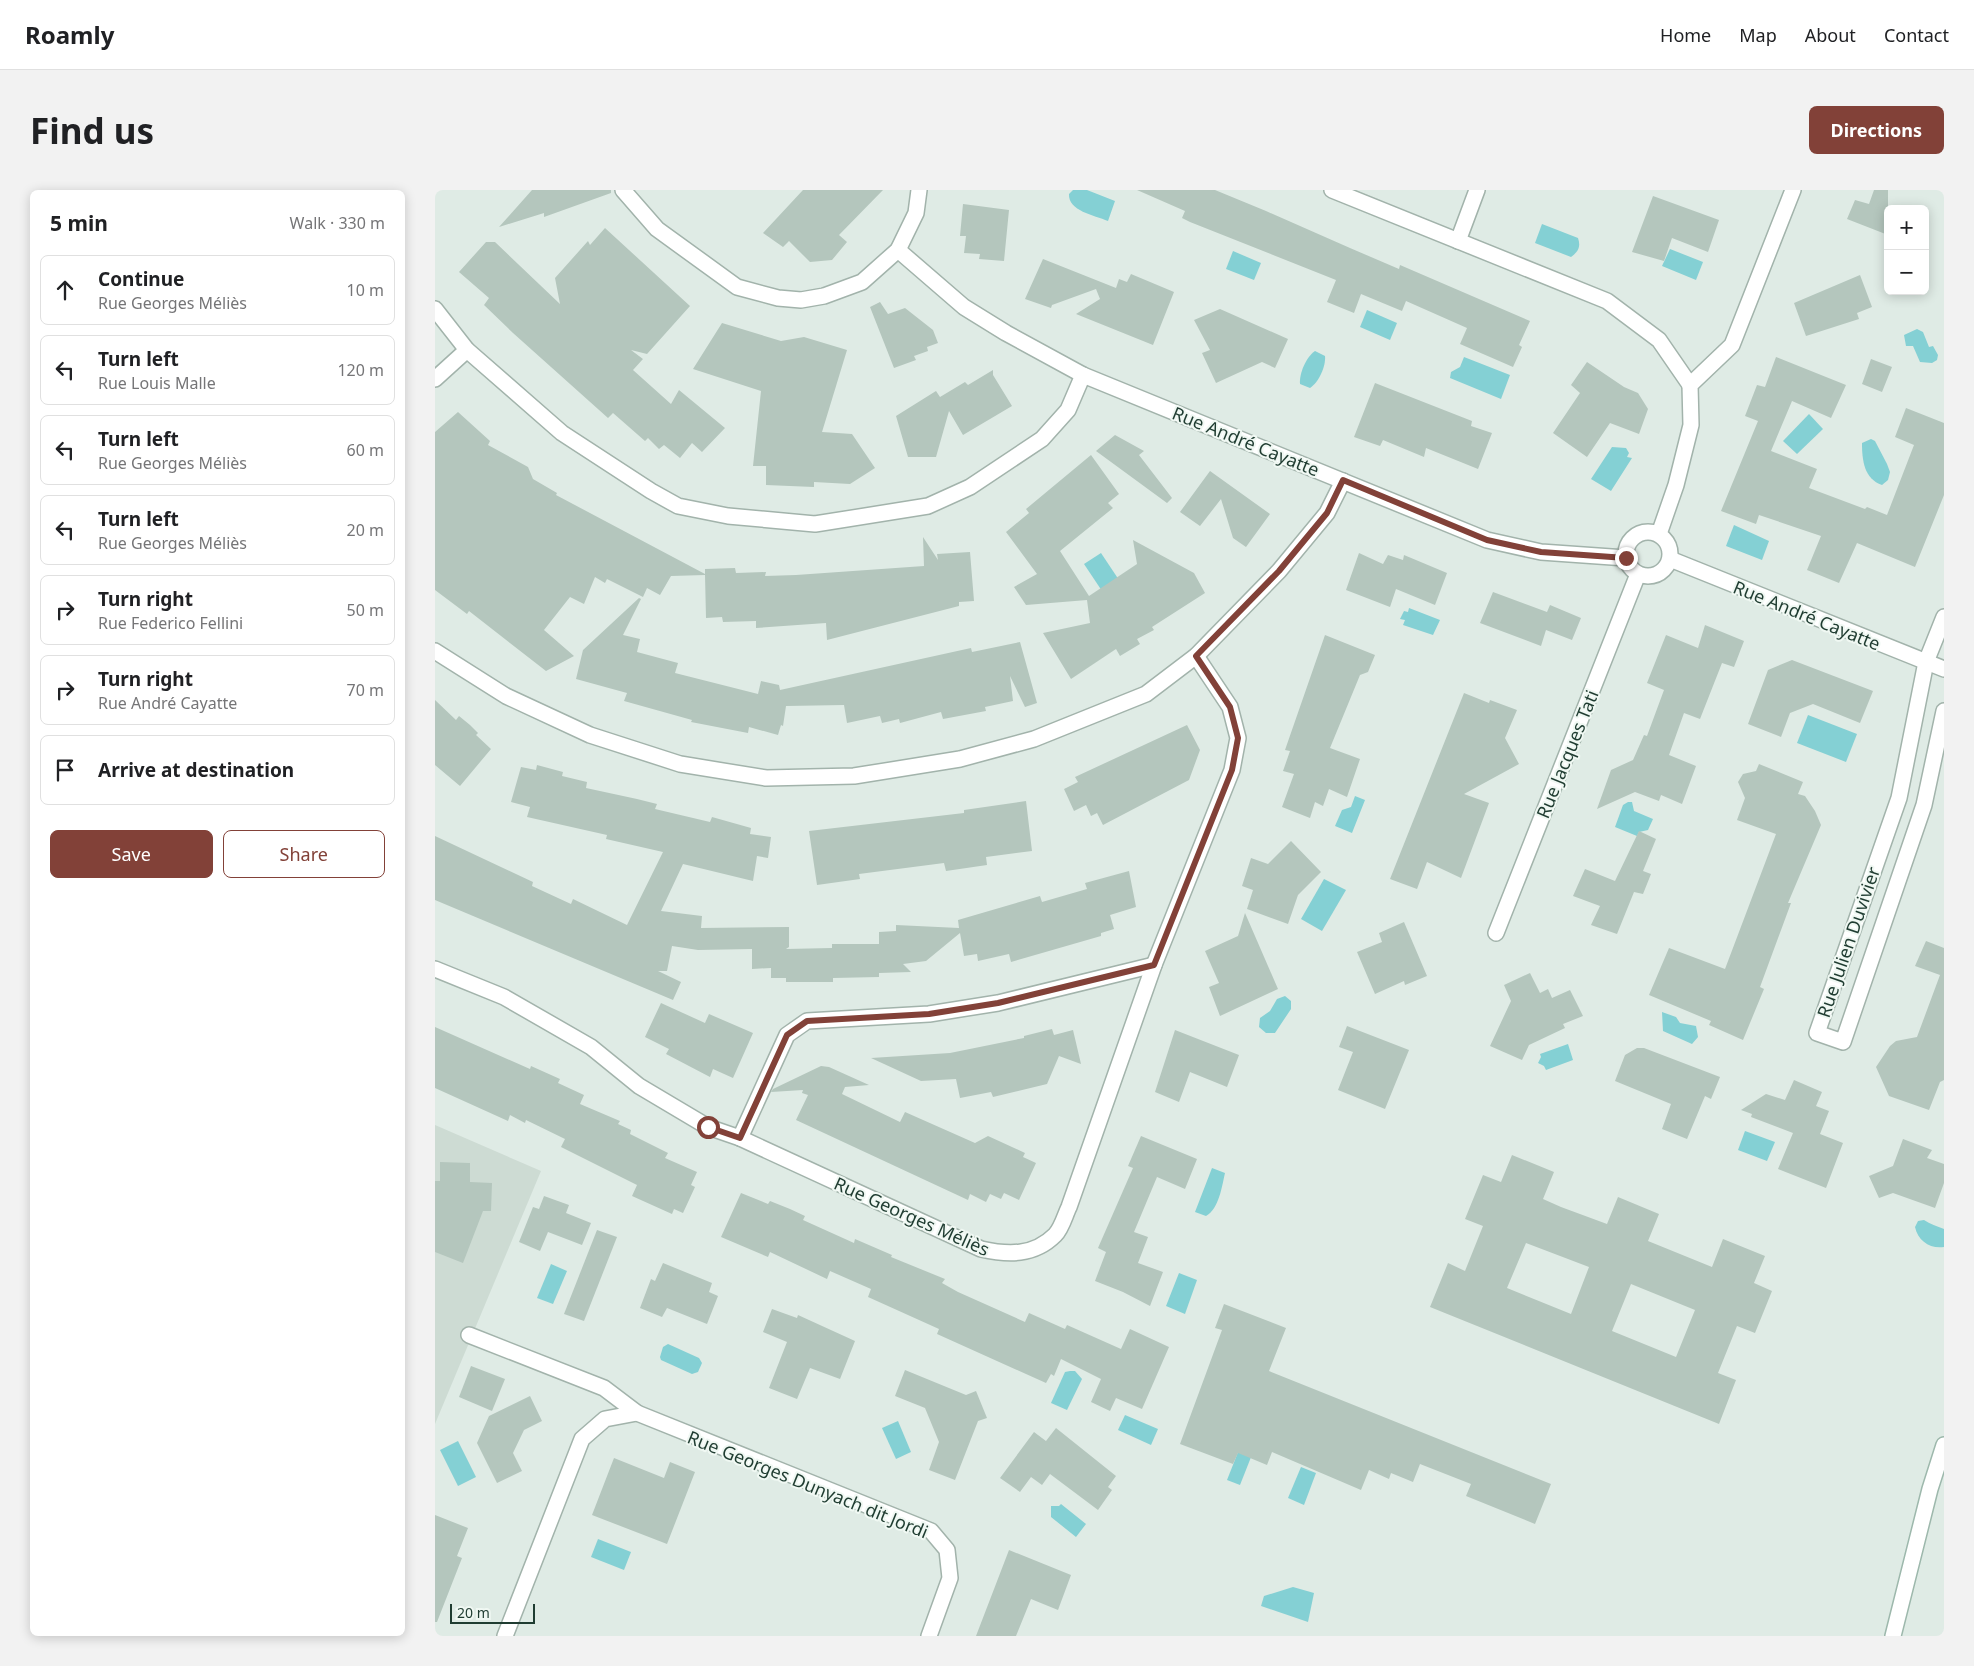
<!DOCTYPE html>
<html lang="en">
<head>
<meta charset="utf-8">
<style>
	body { margin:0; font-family:"Noto Sans",sans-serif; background:#f2f2f2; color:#202124 }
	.controls { position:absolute; right:15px; top:15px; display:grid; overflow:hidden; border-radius:8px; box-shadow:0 2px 12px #0003 }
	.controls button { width:45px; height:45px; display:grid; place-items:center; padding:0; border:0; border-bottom:1px solid #e0e0e0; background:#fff; color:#202124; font:25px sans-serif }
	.scale { position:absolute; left:15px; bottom:12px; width:85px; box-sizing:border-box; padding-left:5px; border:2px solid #1f3c31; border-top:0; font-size:14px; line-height:18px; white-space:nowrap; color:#1f3c31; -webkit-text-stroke:4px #f0f8f3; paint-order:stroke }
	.stop { position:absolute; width:15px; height:15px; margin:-11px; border:4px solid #824138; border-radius:50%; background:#fff }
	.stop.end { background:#824138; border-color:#fff; box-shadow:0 1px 5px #0008 }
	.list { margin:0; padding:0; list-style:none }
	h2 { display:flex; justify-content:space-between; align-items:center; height:65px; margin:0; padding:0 20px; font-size:21px }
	h2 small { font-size:16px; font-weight:400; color:#757577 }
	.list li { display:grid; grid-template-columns:32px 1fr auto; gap:15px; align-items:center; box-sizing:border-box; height:70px; margin:0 10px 10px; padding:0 10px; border:1px solid #e0e0e0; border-radius:8px }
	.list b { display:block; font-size:19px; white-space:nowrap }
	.list p { margin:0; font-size:16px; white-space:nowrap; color:#757577 }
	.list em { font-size:16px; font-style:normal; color:#757577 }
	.actions { display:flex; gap:10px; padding:15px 20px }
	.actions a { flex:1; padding:11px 0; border:1px solid #824138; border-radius:8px; text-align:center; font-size:18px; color:#824138 }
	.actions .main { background:#824138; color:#fff }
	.icon { flex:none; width:28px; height:28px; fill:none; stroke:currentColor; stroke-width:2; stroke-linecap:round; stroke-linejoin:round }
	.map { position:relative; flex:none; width:1509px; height:1446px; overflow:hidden; border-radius:8px }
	header { display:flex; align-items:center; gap:30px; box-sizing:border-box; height:70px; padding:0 25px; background:#fff; border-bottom:1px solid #e0e0e0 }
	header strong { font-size:24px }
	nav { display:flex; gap:28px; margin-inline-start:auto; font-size:18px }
	.intro { display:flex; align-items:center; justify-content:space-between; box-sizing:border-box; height:120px; padding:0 30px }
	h1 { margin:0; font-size:35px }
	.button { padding:12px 22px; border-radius:8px; background:#824138; color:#fff; font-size:18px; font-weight:700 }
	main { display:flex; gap:30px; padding:0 30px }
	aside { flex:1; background:#fff; border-radius:8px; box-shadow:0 2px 12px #0003 }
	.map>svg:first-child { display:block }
	.built { fill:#cddbd3 }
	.water { fill:#84d0d4 }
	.building { fill:#b4c6bd; fill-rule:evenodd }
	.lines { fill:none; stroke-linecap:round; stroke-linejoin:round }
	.street-casing { stroke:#a2b3ab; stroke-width:18 }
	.secondary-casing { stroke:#9db8ac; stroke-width:18 }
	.street { stroke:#fff; stroke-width:15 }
	.secondary { stroke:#fff; stroke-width:15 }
	.route { stroke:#824138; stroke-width:6 }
	.labels { text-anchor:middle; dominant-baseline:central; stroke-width:4; stroke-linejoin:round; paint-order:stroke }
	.street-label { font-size:18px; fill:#1f3c31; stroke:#f0f8f3 }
</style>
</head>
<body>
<header>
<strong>Roamly</strong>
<nav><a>Home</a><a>Map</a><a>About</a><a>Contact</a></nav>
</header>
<div class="intro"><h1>Find us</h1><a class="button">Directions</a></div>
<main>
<aside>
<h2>5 min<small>Walk · 330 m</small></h2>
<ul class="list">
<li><svg class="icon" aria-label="ahead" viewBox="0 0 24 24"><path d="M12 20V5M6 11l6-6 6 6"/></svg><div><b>Continue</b><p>Rue Georges Méliès</p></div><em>10 m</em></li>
<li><svg class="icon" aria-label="left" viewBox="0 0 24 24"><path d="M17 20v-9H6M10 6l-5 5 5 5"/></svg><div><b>Turn left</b><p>Rue Louis Malle</p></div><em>120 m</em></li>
<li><svg class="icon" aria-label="left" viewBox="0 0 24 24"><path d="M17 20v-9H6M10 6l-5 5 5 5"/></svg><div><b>Turn left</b><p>Rue Georges Méliès</p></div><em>60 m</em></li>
<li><svg class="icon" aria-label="left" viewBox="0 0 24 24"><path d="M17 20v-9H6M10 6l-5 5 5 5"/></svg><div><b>Turn left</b><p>Rue Georges Méliès</p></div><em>20 m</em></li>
<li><svg class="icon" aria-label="right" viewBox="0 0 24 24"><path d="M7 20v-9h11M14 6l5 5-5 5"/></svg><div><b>Turn right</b><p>Rue Federico Fellini</p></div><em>50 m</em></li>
<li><svg class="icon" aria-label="right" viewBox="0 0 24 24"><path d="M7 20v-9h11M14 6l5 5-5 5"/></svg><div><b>Turn right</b><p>Rue André Cayatte</p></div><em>70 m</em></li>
<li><svg class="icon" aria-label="arrive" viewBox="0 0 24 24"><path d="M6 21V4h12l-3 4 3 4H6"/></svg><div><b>Arrive at destination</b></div></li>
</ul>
<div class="actions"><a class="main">Save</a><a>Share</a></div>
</aside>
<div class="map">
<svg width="1509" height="1446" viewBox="0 0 1509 1446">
	<rect width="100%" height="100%" fill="#dfebe5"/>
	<!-- built -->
	<path class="built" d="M0,935L106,981L0,1234Z"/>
	<!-- water -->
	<g class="water">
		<path d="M638,0H652L680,11L673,31C659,25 633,21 634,4Z"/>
		<path d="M1107,34L1143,48C1146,57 1143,62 1136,67L1100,53Z"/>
		<path d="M1235,59L1268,72L1261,90L1227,76Z"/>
		<path d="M798,61L826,73L819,90L791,79Z"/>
		<path d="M932,120L962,133L955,150L925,137Z"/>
		<path d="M1482,139L1488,142L1494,157L1498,156L1503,165L1502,170L1497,173L1485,172L1478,156H1471L1469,145Z"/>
		<path d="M880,161L890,166C891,176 884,192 875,198L865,194C864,184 871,167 880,161Z"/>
		<path d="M1029,167L1075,185L1066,209L1015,188L1016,182L1025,177Z"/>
		<path d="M1374,224L1388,239L1362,264L1348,251Z"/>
		<path d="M1436,249L1440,251L1452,274L1455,282L1453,290L1447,295C1429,289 1427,270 1427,253Z"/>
		<path d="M1177,257L1191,258L1194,263L1192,267L1197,268L1176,301L1156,289Z"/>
		<path d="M1299,335L1334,351L1327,370L1291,356Z"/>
		<path d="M666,363L686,393L669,404L649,374Z"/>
		<path d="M974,418L1005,430L998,445L968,435L970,430L965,429L969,421L973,422Z"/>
		<path d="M1373,525L1422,544L1411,572L1362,553Z"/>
		<path d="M920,606L930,610L917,643L900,636L907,620L916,617Z"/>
		<path d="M1193,612H1197L1199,621L1218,629L1213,640L1204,642L1202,646L1180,637L1188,615Z"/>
		<path d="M889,689L911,700L887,741L866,729Z"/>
		<path d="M850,806L856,811V819L840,843H831L824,837L825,828L835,821L842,809Z"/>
		<path d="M1227,822L1241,827L1245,833L1261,836L1263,847L1257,854L1228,841Z"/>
		<path d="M1133,854L1138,870L1111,880L1109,876L1103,873L1106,867L1105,864Z"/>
		<path d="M1310,941L1340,952L1332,971L1303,960Z"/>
		<path d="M777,978L790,983C787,996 784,1019 771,1026L760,1022Z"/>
		<path d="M1489,1030C1495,1034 1502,1036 1509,1039V1057C1495,1059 1483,1051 1480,1037L1483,1031Z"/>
		<path d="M116,1074L132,1081L118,1114L102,1108Z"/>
		<path d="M744,1083L762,1090L750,1124L731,1116Z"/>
		<path d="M233,1154L264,1168L267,1173L263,1182L257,1184L226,1170L225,1167L228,1157Z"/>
		<path d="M635,1181H640L647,1189L632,1220L616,1213L630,1182Z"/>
		<path d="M690,1225L723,1239L716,1255L683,1240Z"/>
		<path d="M463,1231L476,1262L461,1269L447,1238Z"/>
		<path d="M809,1247L822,1252L805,1295L792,1290Z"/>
		<path d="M23,1251L41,1287L23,1296L5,1260Z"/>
		<path d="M866,1277L881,1283L869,1315L853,1308Z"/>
		<path d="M626,1314L651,1334L641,1347L616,1327V1316H624Z"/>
		<path d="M163,1349L196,1362L189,1380L156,1367Z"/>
		<path d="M858,1397L879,1403L873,1432L826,1416L829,1406Z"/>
	</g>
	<!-- building -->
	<g class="building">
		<path d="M97,0H176V3L109,27V23L64,37Z"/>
		<path d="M368,0H448L404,45L412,52L397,70L375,72L354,51L348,57L328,43Z"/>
		<path d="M702,0H780L831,21L915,58L964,79L965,75L1095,131L1084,155L1087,157L1078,177L1025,154L1032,138L971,111L967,121L926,104L919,123L892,112L901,90L755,32L747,28L750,21Z"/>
		<path d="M1439,0H1453V45L1412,29L1420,10L1434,14Z"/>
		<path d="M1218,6L1284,30L1273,62L1237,48L1229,71L1197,62Z"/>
		<path d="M528,14L574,20L569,71L544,69L545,64L529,63L531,46H525Z"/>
		<path d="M170,38L255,116L212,164L196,160L208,169L198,180L236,214L244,200L290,238L267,262L257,253L245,268L229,255L224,259L213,248L210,251L178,223L173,228L78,143L49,115L54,108L24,82L51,52H60L125,114L120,88L153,51L155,55Z"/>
		<path d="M608,69L681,98L684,89L692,92L696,84L739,102L718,155L641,124L665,109L661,99L617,115L616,118L590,109Z"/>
		<path d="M1425,85L1437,117L1422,123L1424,129L1371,146L1359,113Z"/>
		<path d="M445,112L453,124L470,118L498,140L503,153L492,157L493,161L479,166L481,170L459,178L435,117Z"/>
		<path d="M785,119L853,149L840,178L827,172L781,193L767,163L775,160L759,130Z"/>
		<path d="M287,133L346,151L369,147L412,160L387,242L417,244L440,278L415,294L379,292V297L331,295V276H318L326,201L258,179Z"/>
		<path d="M1341,167L1411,195L1396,228L1357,211L1336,261L1382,279L1374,298L1430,319L1432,317L1452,325L1479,255L1460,247L1471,218L1509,233V305L1480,377L1422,353L1404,393L1372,380L1386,346L1324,325L1321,334L1286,321L1323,231L1310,226L1322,195L1330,197Z"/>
		<path d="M1436,169L1457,177L1447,202L1427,194Z"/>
		<path d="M1152,172L1189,197L1203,203L1213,219L1204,244L1175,233L1152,267L1118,243L1145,203L1136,195Z"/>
		<path d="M558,180V185L577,216L528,245L514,221L501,267H473L461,226L501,201L505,207L530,192L533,195Z"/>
		<path d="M940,193L1037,231L1036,236L1057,243L1043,279L991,258L989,267L948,250L945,256L919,247Z"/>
		<path d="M23,222L55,251L53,255L93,277L98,289L122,303L121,305L270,384V379L300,378L301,383L331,382L330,386L361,385L489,376L488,347L503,370L502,364L535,362L539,411L524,412V416L392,450L391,433L321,438V431L288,432L287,427L271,428L270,385L236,386L225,405L212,398L208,407L172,389L170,393L160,387L149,414L135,407L109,440L139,466L111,481L34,421L32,424L0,400V242Z"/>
		<path d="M680,245L709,261L704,265L737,308L732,313L661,261Z"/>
		<path d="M656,265L684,304L673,313L678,318L625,361L654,406L702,374L698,350L759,383L770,403L717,437L719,440L702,449L705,454L685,466L681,459L636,489L608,443L655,433L652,410L591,415L579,397L602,384L571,342L594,323L591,319Z"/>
		<path d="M775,281L835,324L811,357L798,348L786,309L765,336L745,322Z"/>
		<path d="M924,363L948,374L953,365L968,370L969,365L1012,383L1000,415L961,399L955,417L911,400Z"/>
		<path d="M1058,402L1112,422L1115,415L1146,428L1137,450L1111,440L1106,456L1045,433Z"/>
		<path d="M204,408L206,409L188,445L205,449L202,462L243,473L240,483L323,504L326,491L344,495L345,500L536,458L537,462L585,452L602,513L590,517L575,486L578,511L550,517L551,521L508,529L506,522L465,533L464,529L447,533L445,526L412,533L409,515L351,516L348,536L346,535L343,545L314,537L313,543L256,532L257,530L189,511L192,503L141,489L148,460Z"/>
		<path d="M1270,435L1309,451L1299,477L1287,473L1265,529L1249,523L1234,565L1261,576L1247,614L1226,605L1224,611L1200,602L1162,619L1176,580L1198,570L1209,545L1212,546L1229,500L1212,493L1231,445L1263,458Z"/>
		<path d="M890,445L940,465L933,482L925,485L895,558L925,569L912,607L894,599L888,616L880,612L875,628L847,617L859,584L848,581L855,561L850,560Z"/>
		<path d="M1357,470L1438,501L1425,533L1378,514L1355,523L1346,547L1313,534L1333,480Z"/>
		<path d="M1029,503L1054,513L1055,510L1082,520L1070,548L1084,574L1029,604L1054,613L1026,688L992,672L982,699L955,689Z"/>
		<path d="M0,510L21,530L24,526L35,535L43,543L41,545L56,559L25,596L0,575Z"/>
		<path d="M752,535L765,560L754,590L668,635L662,623L656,626L651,615L639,621L629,599L643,592L640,587Z"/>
		<path d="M1324,574L1368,592L1363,604L1370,606L1380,621L1386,635L1353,713H1356L1325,797L1329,799L1308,850L1274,835L1276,831L1214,805L1234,758L1290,779L1341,644L1302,630L1310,608L1303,592L1308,584L1321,581Z"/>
		<path d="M102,575L128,582L127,586L152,592L151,598L202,609L222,614L220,619L275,632L277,627L316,638L315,644L336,647L333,668L322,666L318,691L248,674L226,721L267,726L266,738L354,737V757L351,759L397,758V754H444V742L461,741V735L524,738L523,730L605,706L607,712L652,699L650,693L694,681L701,717L675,725L679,739L666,743V746L576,772L574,764L543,771L542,764L529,766L525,743L491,771L468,774L476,782L444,783V787L398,788V792H351V788H336V778L317,779V759L263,760L237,756L232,781H223L246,792L238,810L0,710V646L98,692L97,696L136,714L138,709L192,735L228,662L171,649L172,645L92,627L95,617L76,612L86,577L101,580Z"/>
		<path d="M591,611L597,661L551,667L552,675L511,681L509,673L424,684L425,689L382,695L374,641L529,623V620Z"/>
		<path d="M1204,641L1221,649L1208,681L1216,684L1208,704L1199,702L1182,744L1156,735L1165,716L1138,706L1150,679L1180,691Z"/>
		<path d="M856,651L886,682L863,705L853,734L812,719L818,700L807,696L816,668L833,674Z"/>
		<path d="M810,723L843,799L785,826L774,797L784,793L770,761L803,746Z"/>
		<path d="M969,732L992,786L970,795L969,791L940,804L922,762L947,752L944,743Z"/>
		<path d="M1491,751L1509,758V890L1505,892L1494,920L1454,906L1441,877L1455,856L1461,851L1482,847L1505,785L1480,776Z"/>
		<path d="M1095,783L1105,803L1113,799L1117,808L1135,800L1148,826L1128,834L1130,838L1094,855L1087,870L1055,856L1076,811L1069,795Z"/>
		<path d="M226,813L270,833L274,824L318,843L298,888L278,879L275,887L231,864L234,859L210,847Z"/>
		<path d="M912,836L974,860L950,919L903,900L918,862L904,857Z"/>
		<path d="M0,837L95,879L96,876L125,889L123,893L149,905L145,914L185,931L183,934L196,940L195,944L233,963L230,968L262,982L256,995L260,997L248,1023L239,1019L237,1024L197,1006L202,995L126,957L130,949L91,930L90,933L75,925L73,931L0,898Z"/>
		<path d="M617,839L619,845L638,840L646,874L624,866L612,894L558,907L556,902L525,908L521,889L486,891L436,868L515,863L589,848V846Z"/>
		<path d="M740,840L804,865L792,897L755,882L744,912L720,902Z"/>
		<path d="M1202,858H1209L1285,887L1276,909L1270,906L1252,949L1227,939L1236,914L1180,891L1190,865Z"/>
		<path d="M386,876L394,877L434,895L410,897L407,904L465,932L470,922L540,953L553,946L590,963L588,967L601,973L584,1010L569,1003L566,1009L555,1004L551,1012L535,1004L533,1010L361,930L373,905L367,903L368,900L336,902L338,899Z"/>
		<path d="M1359,890L1387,902L1381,916L1394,921L1385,944L1408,953L1391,998L1343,979L1358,943L1316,927L1317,924L1306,920L1331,904L1350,910Z"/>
		<path d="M706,946L762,969L750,999L722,987L699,1042L713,1047L703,1073L728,1082L715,1116L688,1102L660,1091L671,1062L663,1058L698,978L693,976Z"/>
		<path d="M1468,949L1497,960L1492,968L1509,974V993L1500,1018L1458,1003L1444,1008L1434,986L1458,976Z"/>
		<path d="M1077,965L1119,982L1108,1009L1126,1017L1172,1034L1183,1007L1224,1024L1213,1051L1277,1077L1288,1049L1330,1066L1319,1093L1337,1101L1320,1143L1302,1136L1283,1183L1301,1190L1284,1234L995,1117L1013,1073L1030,1081L1048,1036L1030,1029L1048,985L1066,992ZM1091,1053L1154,1077L1136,1124L1072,1098ZM1196,1094L1260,1120L1241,1167L1177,1141Z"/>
		<path d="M5,972L35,973V992L57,993L56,1021H48L28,1073L0,1062V991H5Z"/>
		<path d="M306,1003L333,1014L335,1011L355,1019L370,1026L368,1030L419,1053L420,1049L457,1065L456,1067L510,1089L507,1093L523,1102L590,1132L594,1123L630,1139L632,1135L686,1159L695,1139L734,1157L707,1219L681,1208L675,1221L656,1212L666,1189L626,1169L619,1186L616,1184L611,1193L502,1144L504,1139L433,1107L436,1099L395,1081L392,1089L335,1062L333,1067L286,1047Z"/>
		<path d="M109,1006L134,1015L131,1023L156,1033L147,1055L113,1042L105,1061L84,1052L98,1017L104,1019Z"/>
		<path d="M162,1040L182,1047L149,1131L129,1124Z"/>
		<path d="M228,1073L277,1093L274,1102L283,1106L272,1134L232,1118L227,1127L205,1118L216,1089L220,1091Z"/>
		<path d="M789,1114L851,1138L834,1181L1116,1294L1100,1334L1031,1306L1036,1294L985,1274L978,1292L956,1283L954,1289L934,1280L926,1300L837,1262L832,1275L803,1263L798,1274L745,1254L787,1140L780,1138Z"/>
		<path d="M337,1119L362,1128L363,1125L420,1151L405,1189L375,1178L362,1209L334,1198L352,1152L328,1142Z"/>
		<path d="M36,1176L70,1189L57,1221L24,1207Z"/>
		<path d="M470,1180L531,1205L541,1201L552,1228L543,1231L520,1290L494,1280L504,1252L490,1218L460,1206Z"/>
		<path d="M95,1206L107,1231L89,1240L78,1263L87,1281L62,1293L42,1253L54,1226Z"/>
		<path d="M621,1238L681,1286L673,1297L677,1300L663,1320L615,1284L607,1295L596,1287L585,1302L565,1288L599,1242L611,1251Z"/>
		<path d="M179,1268L229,1288L235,1272L260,1282L232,1354L157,1325Z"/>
		<path d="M0,1325L33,1338L22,1366L27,1368L2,1432H0Z"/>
		<path d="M574,1360L636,1385L623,1420L596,1409L581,1446H541Z"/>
	</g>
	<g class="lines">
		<!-- street casing -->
		<g class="street-casing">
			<g id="street">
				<path d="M188,0L222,39L302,97L343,108L366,110L389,106L427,92L463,60L481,23L484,0"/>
				<path d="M897,0L1172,111L1224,150L1255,195"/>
				<path d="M1023,51L1042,0"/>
				<path d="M463,60L529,117L571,143L648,185L1052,350L1106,362L1191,368"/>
				<path d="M0,119L32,160L127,243L216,301L243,316L293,326L380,334L493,316L535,297L607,249L633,220L648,185"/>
				<path d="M0,189L32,160"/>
				<circle cx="1213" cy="364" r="22"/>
				<path d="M1224,344L1241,295L1256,235L1255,195L1297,155L1358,0"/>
				<path d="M1235,369L1509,479"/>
				<path d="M1509,427L1491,472L1464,608L1382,843L1408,852L1489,615L1509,521"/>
				<path d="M0,461L71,506L155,545L245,574L331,588L419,586L525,569L599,549L711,504L761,466L844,381L892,323L908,291"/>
				<path d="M1061,743L1203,384"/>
				<path d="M0,779L69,807L156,857L204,896L273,937L305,948L546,1059C573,1065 599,1066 620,1045C627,1038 630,1025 634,1017L719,775L797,580L803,548L795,517L761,466"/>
				<path d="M305,948L352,845L372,831L494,824L563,813L719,775"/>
				<path d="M34,1145L169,1198L202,1223L496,1341L512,1360L515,1388L494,1446"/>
				<path d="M70,1446L147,1249L170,1229L202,1223"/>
			</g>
		</g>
		<!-- secondary casing -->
		<g class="secondary-casing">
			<path id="secondary" d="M1458,1446L1495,1299L1509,1255"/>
		</g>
		<!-- street -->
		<use href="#street" class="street"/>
		<!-- secondary -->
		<use href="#secondary" class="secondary"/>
	</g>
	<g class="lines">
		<!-- route -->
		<path class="route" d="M273,937L305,948L352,845L372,831L494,824L563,813L719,775L797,580L803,548L795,517L761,466L844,381L892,323L908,290L1052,350L1106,362L1191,368"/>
	</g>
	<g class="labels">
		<!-- street labels -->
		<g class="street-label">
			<text transform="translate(811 251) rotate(22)">Rue André Cayatte</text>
			<text transform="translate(1372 425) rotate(22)">Rue André Cayatte</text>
			<text transform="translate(1132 564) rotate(-68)">Rue Jacques Tati</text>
			<text transform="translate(1413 752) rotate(-71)">Rue Julien Duvivier</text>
			<text transform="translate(477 1026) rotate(24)">Rue Georges Méliès</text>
			<text transform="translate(373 1294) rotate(22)">Rue Georges Dunyach dit Jordi</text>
		</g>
	</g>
</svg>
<div class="controls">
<button>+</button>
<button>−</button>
</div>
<div class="scale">20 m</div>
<div class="stop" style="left:273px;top:937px"></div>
<div class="stop end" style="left:1191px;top:368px"></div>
</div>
</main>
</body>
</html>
